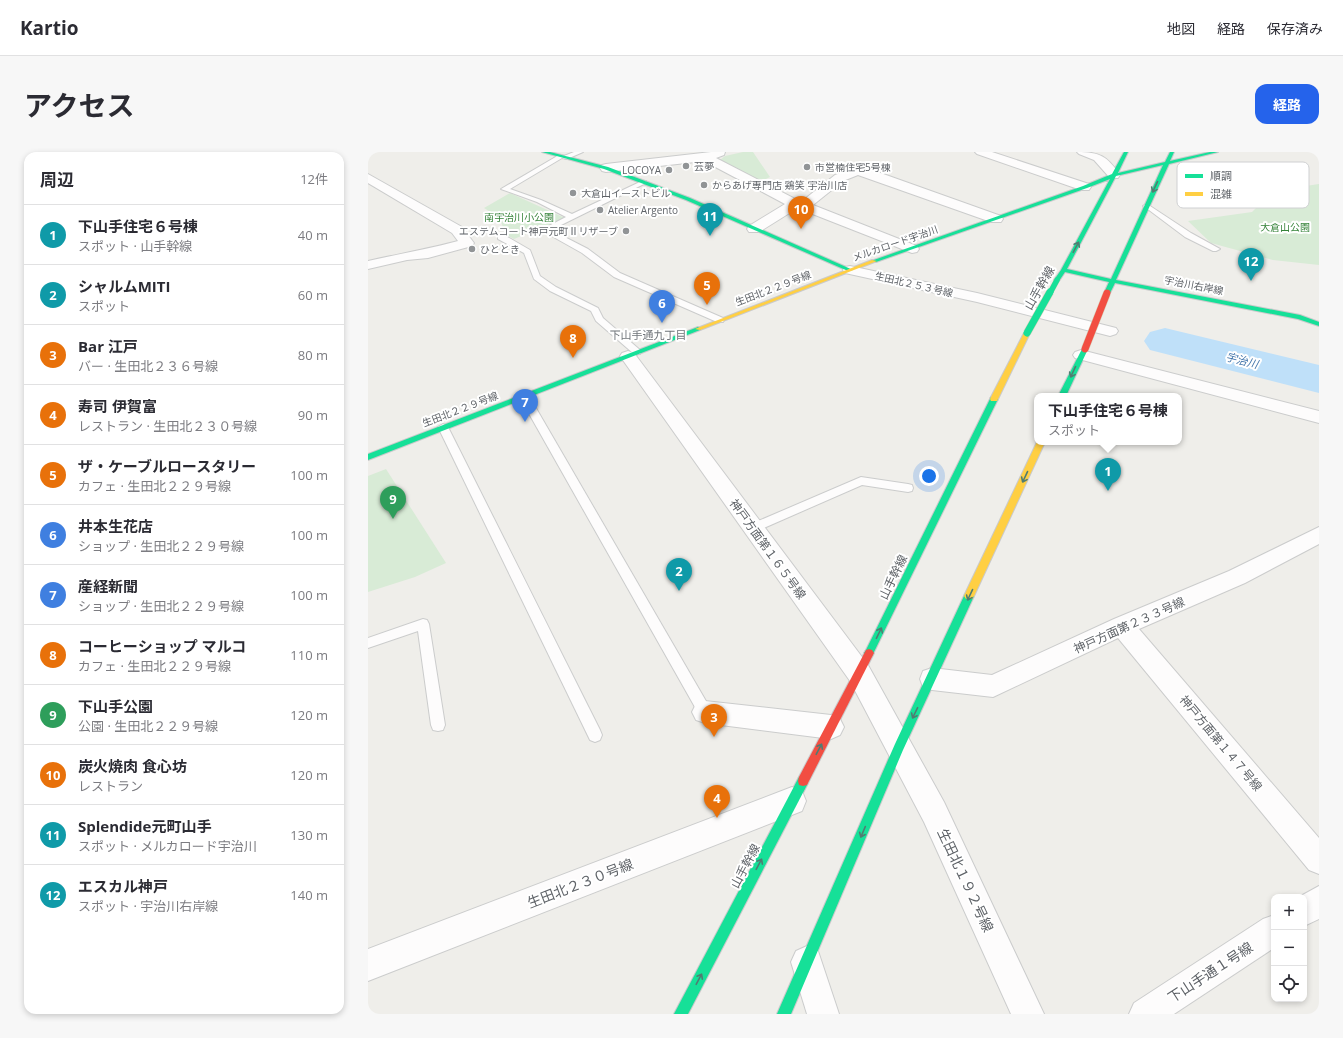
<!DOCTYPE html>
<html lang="ja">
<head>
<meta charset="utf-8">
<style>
	body { margin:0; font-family:"Open Sans","Noto Sans JP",sans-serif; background:#f7f7f7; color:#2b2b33 }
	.controls { position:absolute; right:12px; bottom:12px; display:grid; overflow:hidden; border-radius:8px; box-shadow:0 2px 6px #0003 }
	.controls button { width:36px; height:36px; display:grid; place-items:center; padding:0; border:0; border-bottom:1px solid #e1e1e2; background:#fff; color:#2b2b33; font:20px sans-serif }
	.you { position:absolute; left:561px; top:324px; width:14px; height:14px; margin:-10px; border:3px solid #fff; border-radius:50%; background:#1a73e8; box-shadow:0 0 0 6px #1a73e833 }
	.badge { display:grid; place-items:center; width:26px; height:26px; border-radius:50%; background:#2563eb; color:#fff; font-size:13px; font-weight:700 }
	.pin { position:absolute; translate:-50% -33px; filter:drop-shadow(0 1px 2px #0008) }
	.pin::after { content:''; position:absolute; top:21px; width:14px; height:12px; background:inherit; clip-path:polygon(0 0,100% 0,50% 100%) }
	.popup { position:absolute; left:666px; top:241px; width:148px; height:52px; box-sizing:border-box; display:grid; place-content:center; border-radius:8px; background:#fff; filter:drop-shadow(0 1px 3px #0005); font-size:13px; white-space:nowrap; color:#7c7c81 }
	.popup b { font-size:15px; color:#2b2b33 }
	.popup::after { content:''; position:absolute; left:50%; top:100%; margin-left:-8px; border:8px solid transparent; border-top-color:#fff }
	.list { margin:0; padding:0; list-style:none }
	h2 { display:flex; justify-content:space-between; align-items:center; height:52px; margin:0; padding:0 16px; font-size:17px }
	h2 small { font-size:13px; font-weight:400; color:#7c7c81 }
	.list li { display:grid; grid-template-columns:26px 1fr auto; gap:12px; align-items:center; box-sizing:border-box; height:60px; padding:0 16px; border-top:1px solid #e1e1e2 }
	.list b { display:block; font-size:15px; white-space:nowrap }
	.list p { margin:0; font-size:13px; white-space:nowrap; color:#7c7c81 }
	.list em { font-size:13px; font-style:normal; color:#7c7c81 }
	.icon { flex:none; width:22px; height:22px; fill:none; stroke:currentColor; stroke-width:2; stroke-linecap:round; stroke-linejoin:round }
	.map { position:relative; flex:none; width:951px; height:862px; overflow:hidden; border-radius:12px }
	header { display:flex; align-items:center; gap:24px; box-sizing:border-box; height:56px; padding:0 20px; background:#fff; border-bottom:1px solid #e1e1e2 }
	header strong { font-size:19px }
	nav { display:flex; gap:22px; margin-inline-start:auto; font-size:14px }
	.intro { display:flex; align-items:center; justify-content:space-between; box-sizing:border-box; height:96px; padding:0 24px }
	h1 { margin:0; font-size:28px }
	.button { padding:10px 18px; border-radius:12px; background:#2563eb; color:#fff; font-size:14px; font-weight:700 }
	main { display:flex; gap:24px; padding:0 24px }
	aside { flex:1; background:#fff; border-radius:12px; box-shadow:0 2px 6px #0003 }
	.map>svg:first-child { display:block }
	.green { fill:#d8ebd6 }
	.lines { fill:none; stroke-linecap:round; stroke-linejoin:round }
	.river { fill:#bfe0f9; fill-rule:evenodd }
	.lane-casing { stroke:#cbcccc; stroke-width:2 }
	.street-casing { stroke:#cbcccc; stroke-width:2 }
	.fast-casing { stroke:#cacacb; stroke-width:2 }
	.slow-casing { stroke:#cacacb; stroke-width:2 }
	.jam-casing { stroke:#cacacb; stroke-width:2 }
	.lane { fill:#fdfcfc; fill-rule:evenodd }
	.street { fill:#fdfcfc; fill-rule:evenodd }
	.fast { fill:#16e098; fill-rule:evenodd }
	.slow { fill:#ffcf43; fill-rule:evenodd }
	.jam { fill:#f24e42; fill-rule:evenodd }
	.fast-bridge-far1-casing { stroke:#d7ceb8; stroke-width:6; stroke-linecap:butt }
	.fast-bridge-casing { stroke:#d7ceb8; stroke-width:8; stroke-linecap:butt }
	.jam-bridge-casing { stroke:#d7ceb8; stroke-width:8; stroke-linecap:butt }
	.fast-bridge-far1 { stroke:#16e098; stroke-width:5.5 }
	.fast-bridge { stroke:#16e098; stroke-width:7 }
	.jam-bridge { stroke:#f24e42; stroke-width:7 }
	.oneway { stroke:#507c72 }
	.poi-dot { fill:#919496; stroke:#fff; stroke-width:1.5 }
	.labels { text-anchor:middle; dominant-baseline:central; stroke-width:4; stroke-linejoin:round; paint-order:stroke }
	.far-poi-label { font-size:10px; fill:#5f6368; stroke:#fff; text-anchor:start }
	.far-park-label { font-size:10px; fill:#348238; stroke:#fff }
	.far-street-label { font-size:10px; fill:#5f6368; stroke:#fff }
	.far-neighbourhood-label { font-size:11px; fill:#70757a; stroke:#fff }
	.far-water-label { font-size:11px; font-style:italic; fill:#4174aa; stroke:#fff }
	.street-label { font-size:12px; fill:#5f6368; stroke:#fff }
	.near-street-label { font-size:14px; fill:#5f6368; stroke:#fff }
	.key { fill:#fff; stroke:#cfd0d2; stroke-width:1 }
	.key-label { font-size:11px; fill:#5f6368 }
</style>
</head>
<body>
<header>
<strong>Kartio</strong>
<nav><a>地図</a><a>経路</a><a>保存済み</a></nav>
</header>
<div class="intro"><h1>アクセス</h1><a class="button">経路</a></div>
<main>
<aside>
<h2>周辺<small>12件</small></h2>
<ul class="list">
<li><span class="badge" style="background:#0f9aa8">1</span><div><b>下山手住宅６号棟</b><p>スポット · 山手幹線</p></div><em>40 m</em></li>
<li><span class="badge" style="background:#0f9aa8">2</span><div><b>シャルムMITI</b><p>スポット</p></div><em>60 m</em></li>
<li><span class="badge" style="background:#e8710a">3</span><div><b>Bar 江戸</b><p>バー · 生田北２３６号線</p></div><em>80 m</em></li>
<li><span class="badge" style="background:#e8710a">4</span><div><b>寿司 伊賀富</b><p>レストラン · 生田北２３０号線</p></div><em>90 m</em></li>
<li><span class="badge" style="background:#e8710a">5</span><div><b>ザ・ケーブルロースタリー</b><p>カフェ · 生田北２２９号線</p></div><em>100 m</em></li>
<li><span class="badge" style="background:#3f7fe0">6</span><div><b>井本生花店</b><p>ショップ · 生田北２２９号線</p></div><em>100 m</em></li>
<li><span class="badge" style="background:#3f7fe0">7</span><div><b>産経新聞</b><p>ショップ · 生田北２２９号線</p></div><em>100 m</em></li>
<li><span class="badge" style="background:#e8710a">8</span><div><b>コーヒーショップ マルコ</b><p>カフェ · 生田北２２９号線</p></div><em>110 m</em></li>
<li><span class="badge" style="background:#2e9e5b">9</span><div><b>下山手公園</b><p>公園 · 生田北２２９号線</p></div><em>120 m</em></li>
<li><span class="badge" style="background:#e8710a">10</span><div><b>炭火焼肉 食心坊</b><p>レストラン</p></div><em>120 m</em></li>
<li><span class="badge" style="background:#0f9aa8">11</span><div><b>Splendide元町山手</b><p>スポット · メルカロード宇治川</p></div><em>130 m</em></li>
<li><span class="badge" style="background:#0f9aa8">12</span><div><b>エスカル神戸</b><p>スポット · 宇治川右岸線</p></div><em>140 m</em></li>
</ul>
</aside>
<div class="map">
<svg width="951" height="862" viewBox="0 0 951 862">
	<rect width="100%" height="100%" fill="#efeeea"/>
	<!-- green -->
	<g class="green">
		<path d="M375,0H385L402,25L392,30L352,8L357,4Z"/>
		<path d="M951,32V113L905,108L843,91L820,69L884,60L900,44L924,36Z"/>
		<path d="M142,41L197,66L146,87L137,82L132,66L116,56Z"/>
		<path d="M18,317L78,411L47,425L0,440V324Z"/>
	</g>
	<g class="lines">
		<!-- river -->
		<path class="river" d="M797,176L951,213V241L782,198L776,189L782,180Z"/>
		<!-- lane casing -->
		<g class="lane-casing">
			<g id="lane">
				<path d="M206,0H215L199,7L194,6L142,37L173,48L204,62L274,29H278V31L183,78L220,97L252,121L355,166L356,168L355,170H349L246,125L214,101L173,78L198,65L169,50L133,37L191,3L196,4Z"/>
				<path d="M779,52L823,81L852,97L848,99H845L817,85L777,55L775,54Z"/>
				<path d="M130,83H136L162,98L172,124L188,135L230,156L235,166L272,198L273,200L272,202H266L228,169L223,159L182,139L166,127L156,101L130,87Z"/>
				<path d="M156,241L161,244L342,556L344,560L342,564L337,566L332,564L151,244Z"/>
				<path d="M75,272L80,275L232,578L234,583L232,588L227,590L222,588L70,275Z"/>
				<path d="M493,325L540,332L544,333L545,336L544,339L540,340L494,333L389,379L385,380L381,379L379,376L381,373Z"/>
				<path d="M55,467L59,468L61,472L77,573L75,578L70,579L65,578L63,573L50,479L0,496V486Z"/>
			</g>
		</g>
		<!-- street casing -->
		<g class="street-casing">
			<g id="street">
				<path d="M343,0H357L356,3L348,6L433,50L467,23L489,15L504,18L633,64L635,67L633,70H623L490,23L475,29L445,53L549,94L551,97L549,100L544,101L442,61L428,57L391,80H381L379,77L381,74L417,52L336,9L238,20L234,19L232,16L234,13L238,12Z"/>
				<path d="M607,0H624L721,32L723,35L721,38H713L609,2Z"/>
				<path d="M709,0C732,0 739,4 752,23L750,26H742L726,8L711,2Z"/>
				<path d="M0,22L94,75L106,91L104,94L60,106L39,108L0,117V109C30,102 61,97 90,89L84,81L0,31Z"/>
				<path d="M482,114L609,141L748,176L750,179L748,182L742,184L609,150L477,121L475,118L477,115Z"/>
				<path d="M713,198L951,259V271L707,206L705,203L707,200Z"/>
				<path d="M260,199L266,201L500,513L576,650L676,862H643L556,670L482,529L252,204L254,201Z"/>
				<path d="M951,375V392L877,431L771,477L951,686V722L941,718L750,486L625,545L564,538L555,535L552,527L555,519L564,516L624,523L746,467L861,419Z"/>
				<path d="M337,549L463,563L472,567L476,575L472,583L463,587L337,571L328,568L324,560L328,552Z"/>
				<path d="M424,635L434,639L438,649L434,659L0,829V797Z"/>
				<path d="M951,734V767L936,774V745H931Z"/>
				<path d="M906,763V796L806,862H761L766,851L895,767Z"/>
				<path d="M439,794L450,799L471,862H439L423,810L428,799Z"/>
			</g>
		</g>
		<!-- fast casing -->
		<g class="fast-casing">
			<g id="fast">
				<path d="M174,0H182L240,15L322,46L485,118L480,119L318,48L236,17Z"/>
				<path d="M756,0H760L750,21L797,10L802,0H806L802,9L842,0H850L801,12L748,128L932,163L951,170V174L930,167L747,131L742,141L739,143L736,141L741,130L697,120L691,129H687L686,128L693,118L742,27L719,36L508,110L503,109L715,34L744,22ZM795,13L743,127L699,117L748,24Z"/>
				<path d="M330,175L333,177L332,178L0,308V302Z"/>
				<path d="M717,195L720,197L698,244H690L714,197Z"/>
				<path d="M623,245H629L630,247L504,504L501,505L498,504L496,501L498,498Z"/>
				<path d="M601,440L604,441L606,444L535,598L423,862H409L527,592L596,444L598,441Z"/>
				<path d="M435,624L439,625L440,629L439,633L320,862H306L431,625Z"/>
			</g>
		</g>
		<!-- slow casing -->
		<g class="slow-casing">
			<g id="slow">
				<path d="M504,108L509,109L332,178L327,177Z"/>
				<path d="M659,179L662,181L630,247L629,249H623L622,247L656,181Z"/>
				<path d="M669,290H677L606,444L604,447H598L596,444Z"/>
			</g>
		</g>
		<!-- jam casing -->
		<g class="jam-casing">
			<path id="jam" d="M501,497L504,498L506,501L439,633L435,634L431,633L430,629L431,625L498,498Z"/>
		</g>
		<!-- lane -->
		<use href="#lane" class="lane"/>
		<!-- street -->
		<use href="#street" class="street"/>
		<!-- fast -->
		<use href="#fast" class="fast"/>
		<!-- slow -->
		<use href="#slow" class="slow"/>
		<!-- jam -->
		<use href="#jam" class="jam"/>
		<!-- fast-bridge-far1 casing -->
		<g class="fast-bridge-far1-casing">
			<path id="fast-bridge-far1" d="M682,141L689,128"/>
		</g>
		<!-- fast-bridge casing -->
		<g class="fast-bridge-casing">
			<path id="fast-bridge" d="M659,181L682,140"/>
		</g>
		<!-- jam-bridge casing -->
		<g class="jam-bridge-casing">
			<path id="jam-bridge" d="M717,197L739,141"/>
		</g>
		<!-- fast-bridge-far1 -->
		<use href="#fast-bridge-far1" class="fast-bridge-far1"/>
		<!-- fast-bridge -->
		<use href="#fast-bridge" class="fast-bridge"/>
		<!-- jam-bridge -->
		<use href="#jam-bridge" class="jam-bridge"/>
	</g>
	<!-- one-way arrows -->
	<defs><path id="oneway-shaft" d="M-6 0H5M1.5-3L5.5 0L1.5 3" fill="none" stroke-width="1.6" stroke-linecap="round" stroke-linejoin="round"/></defs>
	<g class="oneway">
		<use href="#oneway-shaft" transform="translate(787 35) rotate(115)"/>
		<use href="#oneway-shaft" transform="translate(708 95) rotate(-62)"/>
		<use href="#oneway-shaft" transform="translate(705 220) rotate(115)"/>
		<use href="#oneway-shaft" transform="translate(657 325) rotate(115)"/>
		<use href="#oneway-shaft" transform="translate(602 443) rotate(115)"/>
		<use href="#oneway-shaft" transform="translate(511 481) rotate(-64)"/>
		<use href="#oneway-shaft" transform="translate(547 561) rotate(116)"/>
		<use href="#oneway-shaft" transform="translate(451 597) rotate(-62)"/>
		<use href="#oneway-shaft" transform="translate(495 680) rotate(113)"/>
		<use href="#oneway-shaft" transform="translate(391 712) rotate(-62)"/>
		<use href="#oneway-shaft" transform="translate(331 827) rotate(-62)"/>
	</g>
	<!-- markers -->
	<g class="poi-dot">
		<circle cx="318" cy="14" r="4"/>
		<circle cx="439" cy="15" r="4"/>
		<circle cx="301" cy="18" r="4"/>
		<circle cx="336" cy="33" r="4"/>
		<circle cx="205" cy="41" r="4"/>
		<circle cx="232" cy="58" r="4"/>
		<circle cx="258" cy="79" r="4"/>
		<circle cx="104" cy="97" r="4"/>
	</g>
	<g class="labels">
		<!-- far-poi labels -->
		<g class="far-poi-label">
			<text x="326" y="14">芸夢</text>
			<text x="447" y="15">市営楠住宅5号棟</text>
			<text x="293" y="18" text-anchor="end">LOCOYA</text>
			<text x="344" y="33">からあげ専門店 鶏笑 宇治川店</text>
			<text x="213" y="41">大倉山イーストビル</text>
			<text x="240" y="58">Atelier Argento</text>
			<text x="250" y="79" text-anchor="end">エステムコート神戸元町Ⅱリザーブ</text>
			<text x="112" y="97">ひととき</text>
		</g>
		<!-- far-park labels -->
		<g class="far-park-label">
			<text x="151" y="65">南宇治川小公園</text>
			<text x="917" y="75">大倉山公園</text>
		</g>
		<!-- far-street labels -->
		<g class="far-street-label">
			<text transform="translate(527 91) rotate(-19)">メルカロード宇治川</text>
			<text transform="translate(546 132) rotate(13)">生田北２５３号線</text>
			<text transform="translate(826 133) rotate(11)">宇治川右岸線</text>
			<text transform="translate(405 136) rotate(-21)">生田北２２９号線</text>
			<text transform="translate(92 257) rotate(-21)">生田北２２９号線</text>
		</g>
		<!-- far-neighbourhood labels -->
		<g class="far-neighbourhood-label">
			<text x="280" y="182">下山手通九丁目</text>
		</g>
		<!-- far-water labels -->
		<g class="far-water-label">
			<text transform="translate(874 208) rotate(14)">宇治川</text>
		</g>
		<!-- street labels -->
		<g class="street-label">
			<text transform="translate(671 136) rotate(-60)">山手幹線</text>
			<text transform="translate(400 397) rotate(54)">神戸方面第１６５号線</text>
			<text transform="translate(525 425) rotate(-64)">山手幹線</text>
			<text transform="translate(761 473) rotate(-24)">神戸方面第２３３号線</text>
			<text transform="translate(853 591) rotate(50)">神戸方面第１４７号線</text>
			<text transform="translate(377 714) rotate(-62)">山手幹線</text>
		</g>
		<!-- near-street labels -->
		<g class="near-street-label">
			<text transform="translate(598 728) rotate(65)">生田北１９２号線</text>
			<text transform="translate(212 731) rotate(-21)">生田北２３０号線</text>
			<text transform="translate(842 820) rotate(-33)">下山手通１号線</text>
		</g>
	</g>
	<!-- legend -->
	<rect x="809" y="10" width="132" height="46" rx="6" class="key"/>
	<rect x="817" y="22" width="18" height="4" fill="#16e098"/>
	<rect x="817" y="40" width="18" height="4" fill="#ffcf43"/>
	<g class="key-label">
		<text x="842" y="28">順調</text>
		<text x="842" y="46">混雑</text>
	</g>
</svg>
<div class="controls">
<button>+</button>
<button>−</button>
<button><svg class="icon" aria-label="locate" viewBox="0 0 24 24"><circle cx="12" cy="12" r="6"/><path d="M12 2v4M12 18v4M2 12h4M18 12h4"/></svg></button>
</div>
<div class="you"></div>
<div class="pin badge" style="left:740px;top:339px;background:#0f9aa8">1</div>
<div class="popup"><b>下山手住宅６号棟</b>スポット</div>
<div class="pin badge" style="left:311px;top:439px;background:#0f9aa8">2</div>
<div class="pin badge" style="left:346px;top:585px;background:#e8710a">3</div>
<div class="pin badge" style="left:349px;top:666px;background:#e8710a">4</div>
<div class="pin badge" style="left:339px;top:153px;background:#e8710a">5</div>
<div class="pin badge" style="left:294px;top:171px;background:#3f7fe0">6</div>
<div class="pin badge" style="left:157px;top:270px;background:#3f7fe0">7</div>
<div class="pin badge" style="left:205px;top:206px;background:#e8710a">8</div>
<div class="pin badge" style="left:25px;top:367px;background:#2e9e5b">9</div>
<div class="pin badge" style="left:433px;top:77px;background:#e8710a">10</div>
<div class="pin badge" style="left:342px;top:84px;background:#0f9aa8">11</div>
<div class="pin badge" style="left:883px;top:129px;background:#0f9aa8">12</div>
</div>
</main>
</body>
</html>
